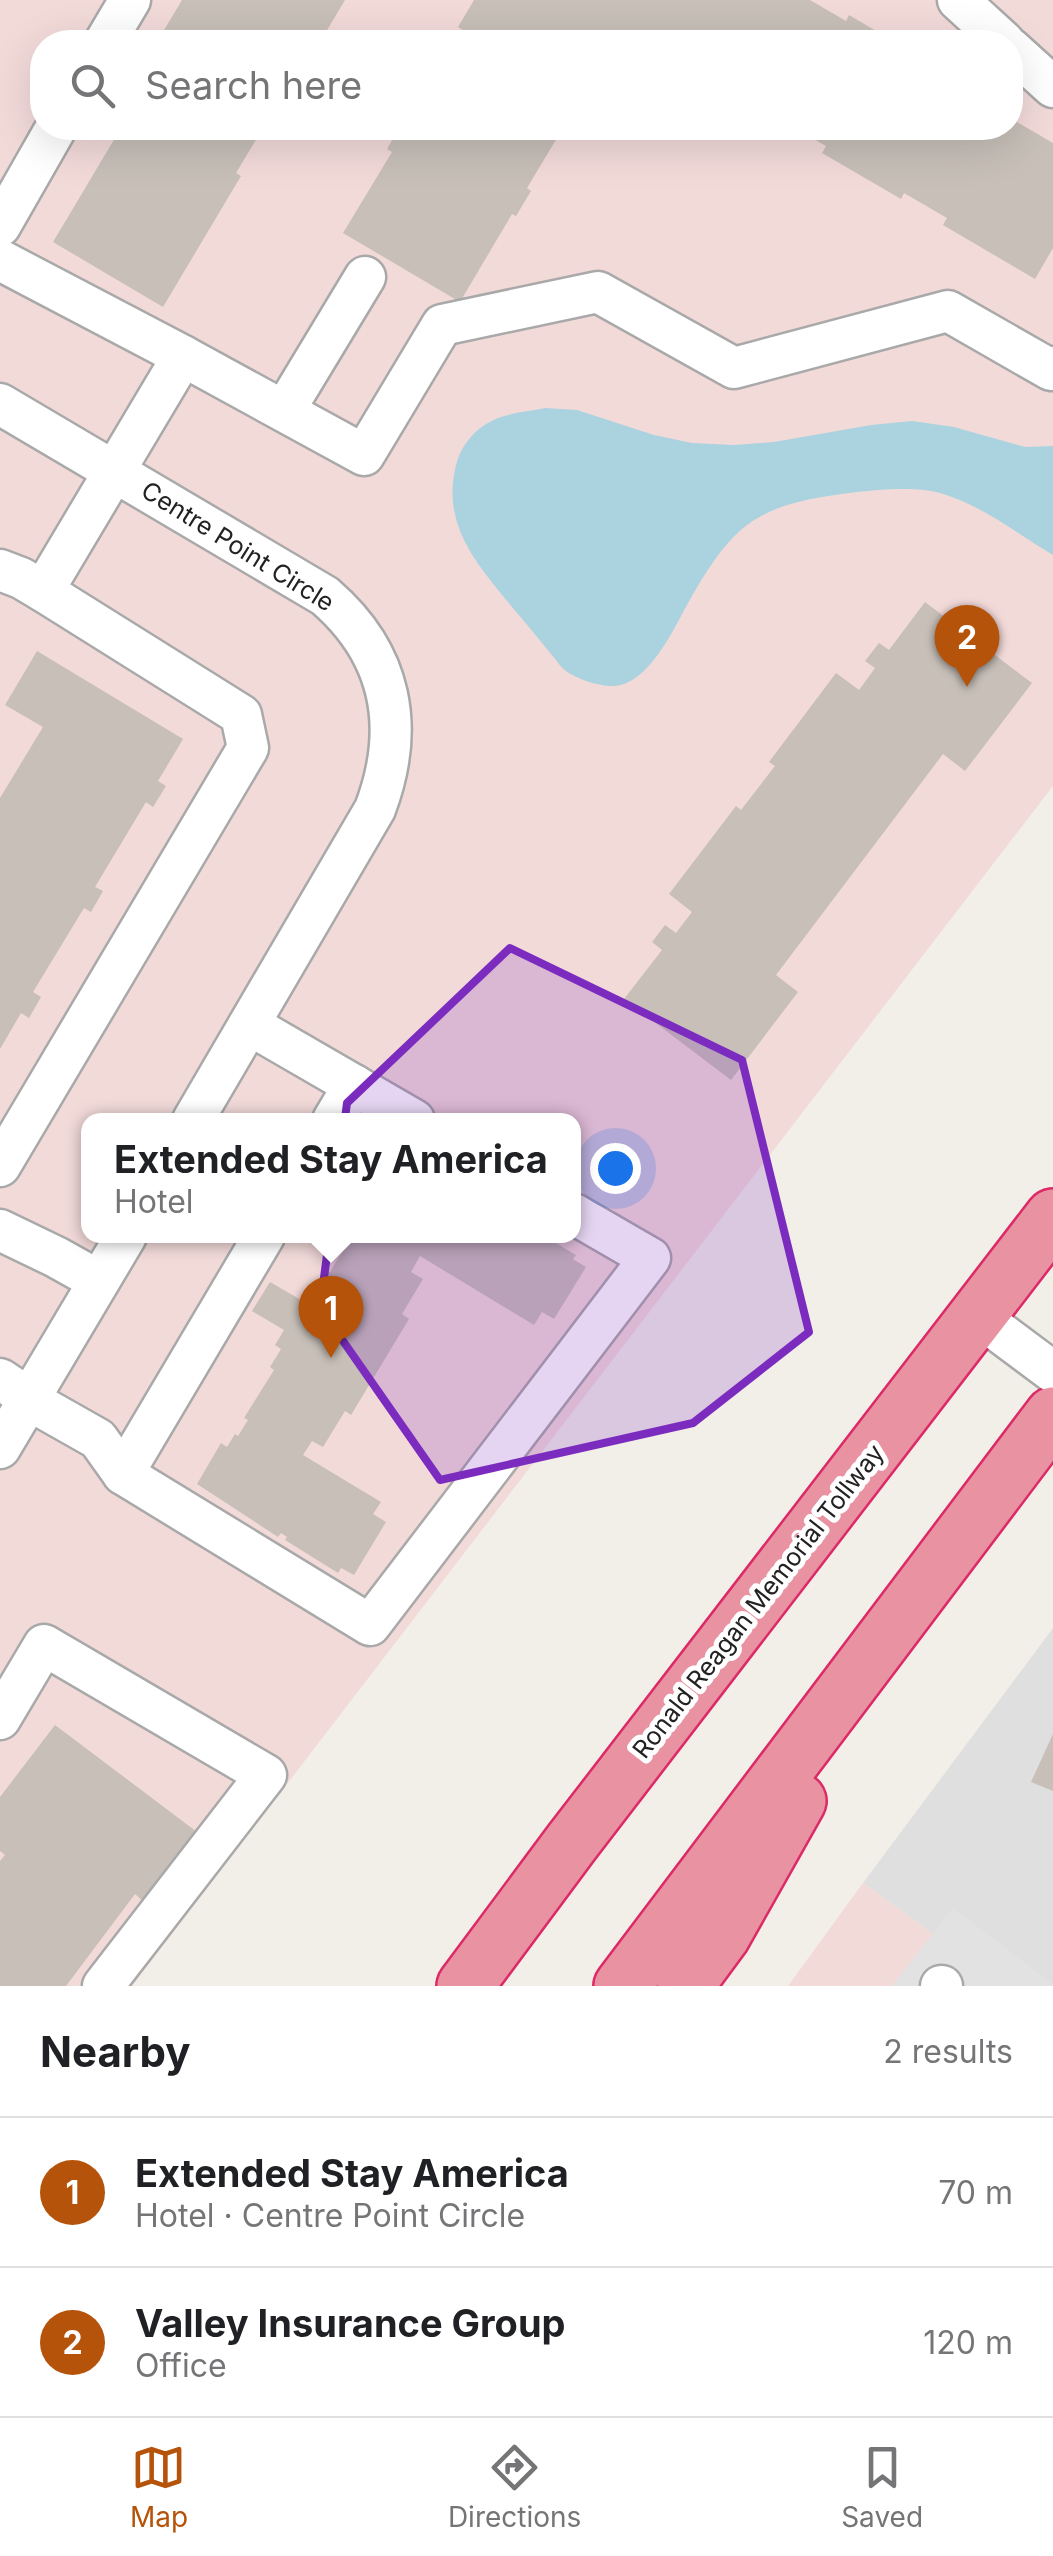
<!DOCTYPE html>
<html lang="en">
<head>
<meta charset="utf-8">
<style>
	body { margin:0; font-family:Inter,sans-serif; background:#f2f2f2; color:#202124 }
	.you { position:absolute; left:615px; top:1168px; width:35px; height:35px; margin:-25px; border:8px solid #fff; border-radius:50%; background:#1a73e8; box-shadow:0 0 0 15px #1a73e833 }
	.badge { display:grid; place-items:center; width:65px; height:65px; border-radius:50%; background:#b45309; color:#fff; font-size:32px; font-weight:700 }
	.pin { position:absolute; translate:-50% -82px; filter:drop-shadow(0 2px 5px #0008) }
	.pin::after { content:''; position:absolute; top:52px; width:35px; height:30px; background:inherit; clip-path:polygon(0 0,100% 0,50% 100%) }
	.popup { position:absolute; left:81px; top:1113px; width:500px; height:130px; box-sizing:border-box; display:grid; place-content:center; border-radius:20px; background:#fff; filter:drop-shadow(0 2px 8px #0005); font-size:32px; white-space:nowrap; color:#757577 }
	.popup b { font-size:38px; color:#202124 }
	.popup::after { content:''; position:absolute; left:50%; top:100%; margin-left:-20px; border:20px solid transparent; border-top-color:#fff }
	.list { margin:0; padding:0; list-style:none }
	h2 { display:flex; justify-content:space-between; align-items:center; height:130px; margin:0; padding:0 40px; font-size:42px }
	h2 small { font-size:32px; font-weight:400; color:#757577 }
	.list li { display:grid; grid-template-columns:65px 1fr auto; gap:30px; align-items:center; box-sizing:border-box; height:150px; padding:0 40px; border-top:2px solid #e0e0e0 }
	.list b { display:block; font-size:38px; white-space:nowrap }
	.list p { margin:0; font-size:32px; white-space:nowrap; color:#757577 }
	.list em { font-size:32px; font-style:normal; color:#757577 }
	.icon { flex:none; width:55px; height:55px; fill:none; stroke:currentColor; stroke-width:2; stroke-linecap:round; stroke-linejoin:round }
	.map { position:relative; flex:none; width:1053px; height:1986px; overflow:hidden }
	.search { position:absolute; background:#fff; box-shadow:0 10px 40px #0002; left:30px; right:30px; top:30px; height:110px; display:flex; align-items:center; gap:25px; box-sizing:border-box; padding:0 35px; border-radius:40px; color:#757577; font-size:38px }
	.sheet { height:430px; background:#fff }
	nav { display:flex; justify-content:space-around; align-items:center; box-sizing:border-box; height:140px; border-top:2px solid #e0e0e0; background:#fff; font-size:28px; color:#757577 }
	nav a { display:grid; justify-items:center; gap:5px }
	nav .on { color:#b45309 }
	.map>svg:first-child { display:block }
	.residential { fill:#e0dfdf }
	.commercial { fill:#f2dad9; fill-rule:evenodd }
	.parking { fill:#e2e2e2 }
	.water { fill:#aad3df }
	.building { fill:#c7bfb8 }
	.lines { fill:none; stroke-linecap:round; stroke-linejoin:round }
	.minor-casing { stroke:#a9a9a9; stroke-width:45 }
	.highway-casing { stroke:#dc2a67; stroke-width:60 }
	.minor { stroke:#fff; stroke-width:40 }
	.highway { stroke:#e892a2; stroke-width:55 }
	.marked { fill:#7b2cbf; fill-opacity:0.2; stroke:#7b2cbf; stroke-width:8; stroke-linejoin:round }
	.labels { text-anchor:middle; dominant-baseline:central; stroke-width:10; stroke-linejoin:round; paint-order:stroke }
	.street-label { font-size:25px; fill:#222; stroke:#fff }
</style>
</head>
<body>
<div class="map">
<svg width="1053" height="1986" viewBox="0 0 1053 1986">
	<rect width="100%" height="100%" fill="#f2efe9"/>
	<!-- residential -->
	<path class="residential" d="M1053,1628V1986H1004L863,1883Z"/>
	<!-- commercial -->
	<g class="commercial">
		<path d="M0,0H1053V786L132,1986H0ZM42,42H1010V128H42ZM89,1120H574V1236H89Z"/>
		<path d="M863,1883L1004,1986H788Z"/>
	</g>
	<!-- parking -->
	<path class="parking" d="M953,1908L1053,1984V1986H892Z"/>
	<!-- water -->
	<path class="water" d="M545,408L577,410L654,435L692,443L734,445L774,442L871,425L912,421L954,427L1025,447L1053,446V555C1016,533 982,505 940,493C914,486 875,490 849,493C812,498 771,504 742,529C722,546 705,573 692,596C675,625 649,689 609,686C596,685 577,679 566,671C560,667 556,659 551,654C538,638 525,622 512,607C477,564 441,525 456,465C460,449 471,433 486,424C503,413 526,412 545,408Z"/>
	<!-- building -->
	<g class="building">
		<path d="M182,0H345L320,42H157Z"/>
		<path d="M474,0H810L846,21L849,15L888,38L885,42H637L619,32L613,42H456L463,30L458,27Z"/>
		<path d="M1010,118L1053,143V248L1035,279L943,225L947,218L904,193L901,199L822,153L826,146L795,128H1010Z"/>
		<path d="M121,128H263L236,173L241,176L163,307L53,242Z"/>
		<path d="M399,128H563L527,188L531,191L516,216L512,214L460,302L343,233L392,152L387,149Z"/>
		<path d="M925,602L1032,683L965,771L943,754L776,975L798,992L731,1080L624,999L662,950L652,942L665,925L676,933L692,912L669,894L736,806L741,810L775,766L769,762L836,673L859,690L875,668L865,661L879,643L889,650Z"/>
		<path d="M37,651L183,739L158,781L166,786L153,807L146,802L95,887L103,891L91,912L84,908L33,992L41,997L29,1018L21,1013L0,1049V798L43,727L5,705Z"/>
		<path d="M352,1236H544L576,1255L573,1259L586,1267L554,1319L542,1312L534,1325L420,1256L411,1272L423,1279L402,1314L409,1319L351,1415L345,1411L323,1447L312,1441L303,1455L381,1502L373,1514L386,1522L354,1575L341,1568L338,1573L285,1540L287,1537L281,1533L278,1537L197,1484L221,1443L227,1447L235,1434L238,1436L248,1420L244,1418L274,1370L270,1367L281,1349L275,1345L284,1330L252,1311L270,1282L301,1300L310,1285L316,1289L327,1271L330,1272Z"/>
		<path d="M55,1725L197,1832L144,1902L135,1894L66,1986H0V1861L5,1855L0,1851V1797Z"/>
		<path d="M1053,1734V1791L1031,1782Z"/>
	</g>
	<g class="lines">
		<!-- minor casing -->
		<g class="minor-casing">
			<g id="minor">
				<path d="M958,0L1004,42"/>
				<path d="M105,42L130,0"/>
				<path d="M1010,48L1053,87"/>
				<path d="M0,226L56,128"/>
				<path d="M0,260L183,356L43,591"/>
				<path d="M183,356L364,455L442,325L598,292L734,368L948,311L1051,370L1053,367"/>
				<path d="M0,404L325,596C392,654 406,727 375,809L193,1120"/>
				<path d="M284,411L365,277"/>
				<path d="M0,570L21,578L43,591L241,715L248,748L0,1166"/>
				<path d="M250,1025L414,1120"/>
				<path d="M333,1120L354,1085"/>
				<path d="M0,1230L56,1257L99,1281"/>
				<path d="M978,1316L1053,1372"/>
				<path d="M0,1379L45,1409L98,1439L123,1474L370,1625L650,1258L574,1214"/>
				<path d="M0,1448L126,1236"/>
				<path d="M123,1474L264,1236"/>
				<path d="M0,1719L44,1645L266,1775L103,1986"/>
				<path d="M941,1986H942"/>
			</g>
		</g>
		<!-- highway casing -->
		<g class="highway-casing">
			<g id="highway">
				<path d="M465,1986L572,1842L1053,1217"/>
				<path d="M622,1986L1053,1415"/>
				<path d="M685,1986L722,1936L798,1801"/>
			</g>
		</g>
		<!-- minor -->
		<use href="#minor" class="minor"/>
		<!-- highway -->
		<use href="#highway" class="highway"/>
	</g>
	<!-- marked area -->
	<path class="marked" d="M510,948L742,1060L809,1332L693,1423L440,1480L320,1308L347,1103Z"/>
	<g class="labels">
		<!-- street labels -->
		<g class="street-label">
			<text transform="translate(238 546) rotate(32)">Centre Point Circle</text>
			<text transform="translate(758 1601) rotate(-52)">Ronald Reagan Memorial Tollway</text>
		</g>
	</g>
</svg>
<div class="you"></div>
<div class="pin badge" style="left:331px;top:1358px">1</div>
<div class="popup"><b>Extended Stay America</b>Hotel</div>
<div class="pin badge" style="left:967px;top:687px">2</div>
<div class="search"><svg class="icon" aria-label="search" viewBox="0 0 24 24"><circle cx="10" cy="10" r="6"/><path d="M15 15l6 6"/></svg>Search here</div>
</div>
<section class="sheet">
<h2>Nearby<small>2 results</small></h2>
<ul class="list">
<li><span class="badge">1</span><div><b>Extended Stay America</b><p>Hotel · Centre Point Circle</p></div><em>70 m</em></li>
<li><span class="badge">2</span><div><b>Valley Insurance Group</b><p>Office</p></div><em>120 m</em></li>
</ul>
</section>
<nav>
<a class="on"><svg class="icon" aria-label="map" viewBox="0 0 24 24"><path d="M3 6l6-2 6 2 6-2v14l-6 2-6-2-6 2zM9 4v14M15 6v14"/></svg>Map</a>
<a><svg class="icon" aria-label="directions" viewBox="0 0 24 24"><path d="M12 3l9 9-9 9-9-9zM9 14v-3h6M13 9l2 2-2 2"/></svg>Directions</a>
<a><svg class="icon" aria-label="saved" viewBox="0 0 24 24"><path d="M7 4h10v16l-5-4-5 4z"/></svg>Saved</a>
</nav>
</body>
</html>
